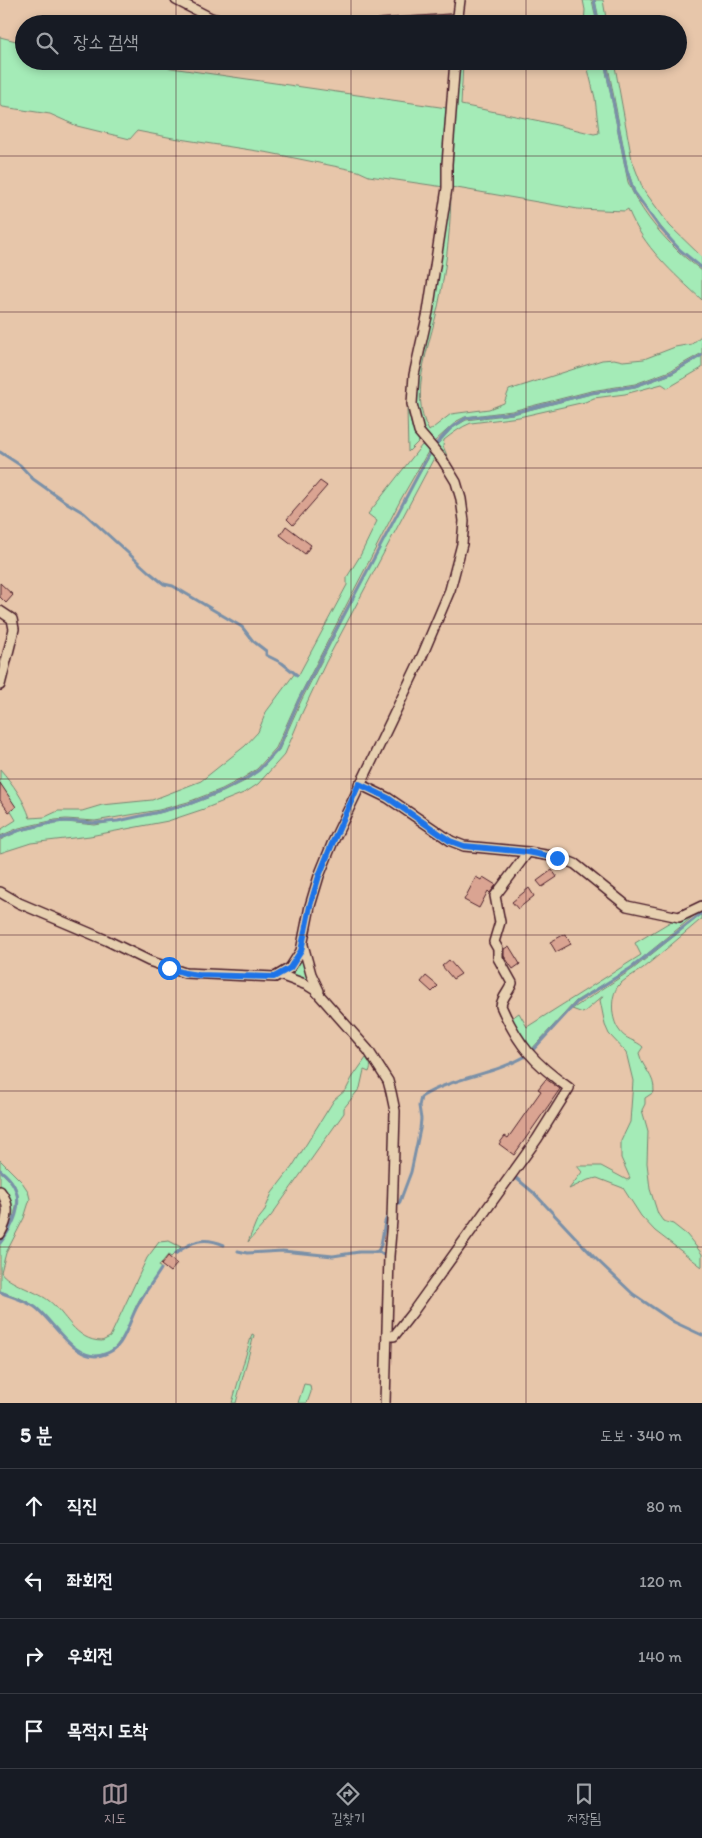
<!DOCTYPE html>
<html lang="ko">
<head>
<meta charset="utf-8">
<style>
	body { margin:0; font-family:Itim,"Poor Story",sans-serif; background:#20242c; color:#f1f3f6 }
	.stop { position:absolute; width:15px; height:15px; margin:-11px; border:4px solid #1a73e8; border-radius:50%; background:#fff }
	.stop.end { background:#1a73e8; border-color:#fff; box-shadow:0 1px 5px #0008 }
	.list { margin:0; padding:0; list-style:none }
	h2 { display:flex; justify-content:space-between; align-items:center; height:65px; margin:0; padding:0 20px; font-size:21px }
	h2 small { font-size:16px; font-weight:400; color:#9ea1a6 }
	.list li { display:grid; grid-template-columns:32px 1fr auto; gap:15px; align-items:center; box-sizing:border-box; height:75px; padding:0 20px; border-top:1px solid #363941 }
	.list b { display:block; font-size:19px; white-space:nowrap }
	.list em { font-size:16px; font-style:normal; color:#9ea1a6 }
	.icon { flex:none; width:28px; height:28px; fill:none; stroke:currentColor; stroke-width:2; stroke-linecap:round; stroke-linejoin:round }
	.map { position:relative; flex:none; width:702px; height:1403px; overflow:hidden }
	.search { position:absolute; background:#171b24; box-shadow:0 2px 8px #0003; left:15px; right:15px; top:15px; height:55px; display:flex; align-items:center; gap:12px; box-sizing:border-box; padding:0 18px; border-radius:28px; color:#9ea1a6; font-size:19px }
	.sheet { height:365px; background:#171b24 }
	nav { display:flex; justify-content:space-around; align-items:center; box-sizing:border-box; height:70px; border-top:1px solid #363941; background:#171b24; font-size:14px; color:#9ea1a6 }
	nav a { display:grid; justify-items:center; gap:2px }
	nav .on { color:#a6949b }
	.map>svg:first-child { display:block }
	.green { fill:#a4ebb7; stroke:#778571 }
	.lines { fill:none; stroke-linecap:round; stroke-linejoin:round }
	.stream { stroke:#7a90a8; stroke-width:3 }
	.building { fill:#daa492; stroke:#4a1f2b }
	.street-casing { stroke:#4a1f2b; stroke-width:12 }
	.street { stroke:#e7d0b0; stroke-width:9 }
	.route { stroke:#1a73e8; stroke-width:6 }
	.grid { fill:none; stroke:#4a1f2b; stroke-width:1; stroke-opacity:0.55 }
</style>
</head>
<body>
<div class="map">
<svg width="702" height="1403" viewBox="0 0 702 1403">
	<rect width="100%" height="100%" fill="#e7c6aa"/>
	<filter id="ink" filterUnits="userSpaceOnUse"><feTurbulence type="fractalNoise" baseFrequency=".02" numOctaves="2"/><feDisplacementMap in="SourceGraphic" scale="10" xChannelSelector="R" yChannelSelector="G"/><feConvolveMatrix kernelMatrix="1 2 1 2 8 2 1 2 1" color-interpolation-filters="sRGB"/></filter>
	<g filter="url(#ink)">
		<!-- green -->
		<g class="green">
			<path d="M583,0H592L597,24H584L585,10Z"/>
			<path d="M595,0H603L607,24H600Z"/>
			<path d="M0,37L24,43V61H123L447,108L450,103L444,187L369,176L358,171L270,153L173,138L137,131L130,139L77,126L50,114L3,107L0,105Z"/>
			<path d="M459,61H463L461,105L540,121L594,134L599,133L595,98L586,61H604L628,182C638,207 658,232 678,251C685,258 694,264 702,271V300C673,273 643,247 628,209L625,211L578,209L451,187C451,224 447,261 440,297C433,338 407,392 429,431L451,414L489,409L504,403L509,390L602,360L614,359L623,361L644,359L675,347L692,344L702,335V353L670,371L635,384L591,391L512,411L465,417L457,421L434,442C419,428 416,410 415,390L434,298L447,215Z"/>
			<path d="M607,61H614L632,160L643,189L670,226L702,257V267L680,250L661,227L635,192L628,171Z"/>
			<path d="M702,356V368L668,388L662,384L625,394L594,398L585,402L519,417L471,423C461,427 453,433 444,440L443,446L450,463L437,445L451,429L466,420L513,414L591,394L635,387L672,374Z"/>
			<path d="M407,408L413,430L420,440L408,452Z"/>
			<path d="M422,445L429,450L401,499L298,699L276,748L257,769L243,778L222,789L188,802L159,810L95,821L66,819L55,820L19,828L0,836V830L16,820L0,793V769C13,784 24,800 30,818L45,817L58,811H82L102,805L152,800L201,781L245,746L258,732L266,712L295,673L298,676L347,585V577L360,556L377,521L368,514Z"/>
			<path d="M432,452L435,456L326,662L302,713L285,754L258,784L246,792L204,809L168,821L90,836L31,843L0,853V840L20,831L55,823L66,822L95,825L159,813L189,805L223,792L245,781L259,771L279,750L301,701L347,611L404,501Z"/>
			<path d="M702,908V911L696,914L630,968L576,1001L529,1052L509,1020L519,1013L527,1027L641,955L635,943L675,919Z"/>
			<path d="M702,914V919L699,921C680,937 662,953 643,968C636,973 623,980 618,986C610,997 611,1019 619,1030C625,1040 636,1040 643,1047L639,1053C643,1070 655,1075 654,1092L645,1098V1104L642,1110L648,1131L647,1163L650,1189L658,1214L663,1221L673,1224L687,1235L702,1254V1267L655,1231L641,1216L623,1188L597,1178L588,1180L569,1189L582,1172L577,1166H601L627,1180L630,1178L621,1158V1141L630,1122L633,1081L626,1052L609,1034L605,1025L600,1000L604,995L583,1013L572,1009L633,969Z"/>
			<path d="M303,958L313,985L287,974Z"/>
			<path d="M366,1058C370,1063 372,1065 369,1072L364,1070L360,1088L344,1108V1113L271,1216L248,1242L256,1222L264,1212L272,1193L292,1167L334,1100L346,1090L352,1078Z"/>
			<path d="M0,1160L22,1182L28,1191L30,1199L24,1218L6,1253L1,1272C7,1283 36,1291 48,1300C66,1313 75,1341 102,1341L110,1337L147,1258L159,1242L169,1241L181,1247L171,1257L168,1255L159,1266L161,1269C153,1281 143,1292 137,1304C131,1317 128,1331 119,1342C115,1348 111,1351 104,1354C77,1364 55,1324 38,1309C27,1299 13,1296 0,1291C0,1282 0,1251 0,1244C1,1241 5,1238 7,1234C20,1209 26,1188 0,1169Z"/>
			<path d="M0,1171C6,1177 12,1182 15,1189C21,1205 10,1228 0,1241L6,1227L0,1188Z"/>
			<path d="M252,1334L254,1335L236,1403H232Z"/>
			<path d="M304,1384L310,1385L311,1392L307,1403H298Z"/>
		</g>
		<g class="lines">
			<!-- stream -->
			<g class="stream">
				<path d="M594,0L598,24"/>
				<path d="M605,61L627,171L634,192L660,228L680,250L702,268"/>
				<path d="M0,452L20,465L33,479L64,501L84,513L149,572L164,584L173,586L242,627L253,641L266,651V655L282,663L297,675"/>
				<path d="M0,838L20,830L55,822L66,821L95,823L118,821L159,812L189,804L222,791L244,780L259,770L278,749L299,700L428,456L437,443L451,428L466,418L512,413L591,393L635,386L671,373L702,355"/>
				<path d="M531,1052L577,1002L631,968L702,913"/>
				<path d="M0,1170C28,1191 19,1219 0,1243"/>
				<path d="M510,1184L516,1178L534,1193L593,1256L633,1294L674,1322L702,1335"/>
				<path d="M399,1204L411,1172L420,1129L421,1119L419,1106L421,1097C453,1077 493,1075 526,1056"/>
				<path d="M238,1251L247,1253L283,1251L333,1256L359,1252H374L378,1251L381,1245L385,1222L389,1212"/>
				<path d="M378,1251L385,1256V1260"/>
				<path d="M175,1254C192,1241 203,1236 224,1245"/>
				<path d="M0,1292C12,1297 24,1300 35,1307C54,1321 76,1366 105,1354C111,1352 116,1349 120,1343C128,1331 131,1317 138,1305C144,1292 154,1281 161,1269"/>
			</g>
		</g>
		<!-- building -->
		<g class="building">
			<path d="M320,481L327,486L293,525L287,519Z"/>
			<path d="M286,526L311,545L305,554L280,535Z"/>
			<path d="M0,583L13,595L6,603L0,597Z"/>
			<path d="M0,783L16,807L9,812L0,800Z"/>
			<path d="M552,870L557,877L542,887L537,881Z"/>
			<path d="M476,877L481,880L483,877L496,885L490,893L488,891L479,908L464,900Z"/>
			<path d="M529,888L534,896L518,909L512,902Z"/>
			<path d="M565,934L571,944L556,952L550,942Z"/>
			<path d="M509,946L520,964L513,969L504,956V949Z"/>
			<path d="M449,960L461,974L453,979L442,966Z"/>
			<path d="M426,976L438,986L432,992L421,982Z"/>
			<path d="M546,1079L560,1089L514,1155L499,1144L505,1136L508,1138L541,1091L538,1089Z"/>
			<path d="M168,1256L177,1264L170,1272L161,1265Z"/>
		</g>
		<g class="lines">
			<!-- street casing -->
			<g class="street-casing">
				<g id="street">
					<path d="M176,0L211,18L233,24"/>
					<path d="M381,24L457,19"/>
					<path d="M457,24L460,0"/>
					<path d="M0,611L12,619L14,629L0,685"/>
					<path d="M359,784L388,798L451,841L464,846L528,852L557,857L575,864L627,906L679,917L702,906"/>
					<path d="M0,892L19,903L106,940L149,961L185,973L275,977L290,968L301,951L310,906L319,876L332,844L422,656L450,590L462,544L464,521L461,499L456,482L442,459L419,432L412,404L414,375L428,312L447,188V164L455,61"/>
					<path d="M303,945L311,974L319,991"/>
					<path d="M280,975L307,985L315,990L368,1050L388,1081L391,1092L395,1111L393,1184L392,1220L389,1256L385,1403"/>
					<path d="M0,1191C11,1204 8,1220 0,1234"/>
					<path d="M387,1336H394L412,1313L537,1139L569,1088C534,1063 518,1045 501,1006C502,997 509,992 512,983L498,958V949L494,942L500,922L495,896L528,852"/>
				</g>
			</g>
			<!-- street -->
			<use href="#street" class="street"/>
		</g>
	</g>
	<g class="lines" filter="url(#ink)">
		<!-- route -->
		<path class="route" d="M169,968L185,973L198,975L274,977L290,968L301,951L310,906L319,876L332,844L359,784L388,798L450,841L464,846L528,852L557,858"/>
	</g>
	<!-- grid -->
	<path class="grid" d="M176,0V24M351,0V24M526,0V24M176,61V1403M351,61V1403M526,61V1403M0,156H702M0,312H702M0,468H702M0,624H702M0,779H702M0,935H702M0,1091H702M0,1247H702"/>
</svg>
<div class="stop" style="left:169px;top:968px"></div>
<div class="stop end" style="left:557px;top:858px"></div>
<div class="search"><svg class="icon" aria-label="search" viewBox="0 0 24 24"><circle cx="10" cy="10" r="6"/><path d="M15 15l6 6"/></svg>장소 검색</div>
</div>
<section class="sheet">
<h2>5 분<small>도보 · 340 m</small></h2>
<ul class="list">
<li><svg class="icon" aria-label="ahead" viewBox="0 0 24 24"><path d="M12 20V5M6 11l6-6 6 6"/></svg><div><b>직진</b></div><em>80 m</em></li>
<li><svg class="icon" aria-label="left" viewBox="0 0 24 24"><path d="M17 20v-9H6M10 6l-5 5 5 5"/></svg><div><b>좌회전</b></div><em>120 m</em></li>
<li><svg class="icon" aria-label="right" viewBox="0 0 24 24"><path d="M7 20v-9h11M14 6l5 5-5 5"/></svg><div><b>우회전</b></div><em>140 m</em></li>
<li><svg class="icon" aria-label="arrive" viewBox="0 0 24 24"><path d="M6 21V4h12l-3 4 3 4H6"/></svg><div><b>목적지 도착</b></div></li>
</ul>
</section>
<nav>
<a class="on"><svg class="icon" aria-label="map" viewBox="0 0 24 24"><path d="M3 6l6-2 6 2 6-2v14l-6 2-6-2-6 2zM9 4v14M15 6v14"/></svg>지도</a>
<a><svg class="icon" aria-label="directions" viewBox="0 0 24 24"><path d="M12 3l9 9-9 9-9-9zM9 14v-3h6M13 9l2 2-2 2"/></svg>길찾기</a>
<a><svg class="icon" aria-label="saved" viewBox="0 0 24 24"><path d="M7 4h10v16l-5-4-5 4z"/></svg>저장됨</a>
</nav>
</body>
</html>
